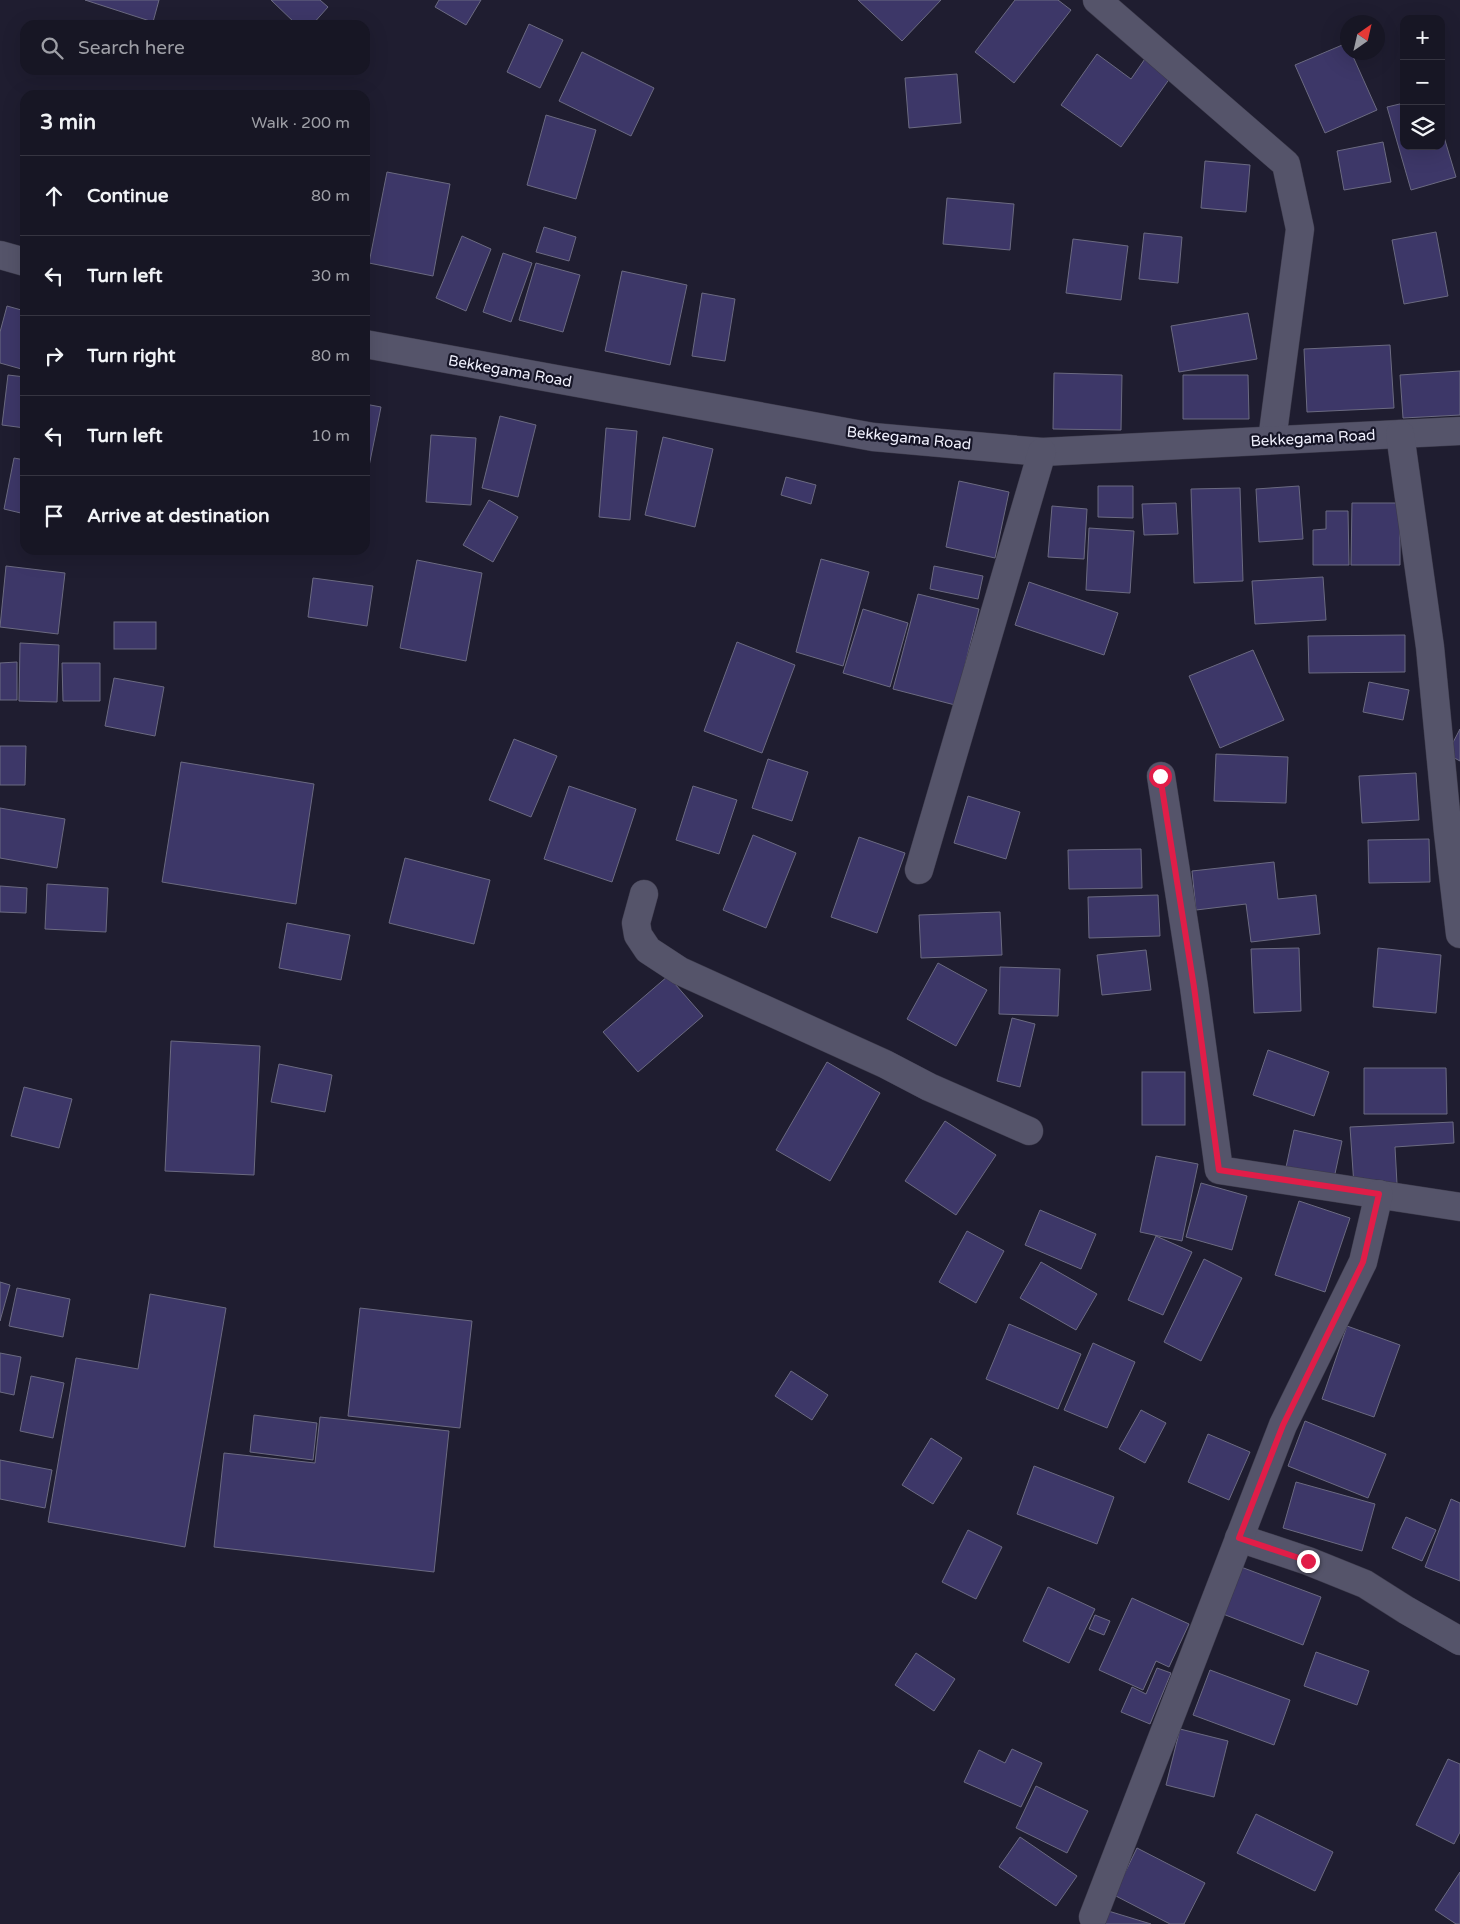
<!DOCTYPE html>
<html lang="en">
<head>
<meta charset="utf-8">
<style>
	body { margin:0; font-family:"Varela Round",sans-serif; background:#242331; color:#f1f3f6 }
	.controls { position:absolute; right:15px; top:15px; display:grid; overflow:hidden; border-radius:10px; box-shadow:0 5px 20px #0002 }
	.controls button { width:45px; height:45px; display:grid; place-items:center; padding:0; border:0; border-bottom:1px solid #363541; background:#171624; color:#f1f3f6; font:25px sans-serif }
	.compass { position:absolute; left:1340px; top:15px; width:45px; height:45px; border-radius:50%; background:#171624; box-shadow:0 5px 20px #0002; rotate:34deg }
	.stop { position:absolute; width:15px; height:15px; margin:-11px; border:4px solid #e11d48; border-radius:50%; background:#fff }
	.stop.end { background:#e11d48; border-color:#fff; box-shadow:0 1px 5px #0008 }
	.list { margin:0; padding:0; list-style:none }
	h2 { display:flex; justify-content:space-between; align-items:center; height:65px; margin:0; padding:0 20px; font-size:21px }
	h2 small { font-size:16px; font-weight:400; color:#9e9fa6 }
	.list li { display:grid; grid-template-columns:32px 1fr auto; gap:15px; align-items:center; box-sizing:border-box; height:80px; padding:0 20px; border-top:1px solid #363541 }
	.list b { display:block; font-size:19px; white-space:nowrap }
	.list em { font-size:16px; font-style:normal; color:#9e9fa6 }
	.icon { flex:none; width:28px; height:28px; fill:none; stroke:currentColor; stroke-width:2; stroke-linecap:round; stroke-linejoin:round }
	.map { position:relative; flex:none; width:1460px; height:1924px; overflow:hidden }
	.search { position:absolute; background:#171624; box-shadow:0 5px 20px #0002; left:20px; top:20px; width:350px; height:55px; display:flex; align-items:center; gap:12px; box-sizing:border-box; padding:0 18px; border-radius:15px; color:#9e9fa6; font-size:19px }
	.panel { position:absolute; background:#171624; box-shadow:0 5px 20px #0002; left:20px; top:90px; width:350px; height:465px; border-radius:15px }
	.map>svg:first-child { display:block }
	.building { fill:#3d3768; stroke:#6b6a81 }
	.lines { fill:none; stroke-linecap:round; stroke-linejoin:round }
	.minor-casing { stroke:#3c3a4a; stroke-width:29 }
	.minor { stroke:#55546a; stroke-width:28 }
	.route { stroke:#e11d48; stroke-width:6 }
	.labels { text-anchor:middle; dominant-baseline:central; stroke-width:4.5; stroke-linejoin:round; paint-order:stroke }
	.street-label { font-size:15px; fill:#f0f0fd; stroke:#151426 }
</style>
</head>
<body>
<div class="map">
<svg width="1460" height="1924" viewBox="0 0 1460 1924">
	<rect width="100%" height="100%" fill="#1f1d30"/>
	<!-- building -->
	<g class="building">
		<path d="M85,0H159L153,22Z"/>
		<path d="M271,0H320L328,7L312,25H297Z"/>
		<path d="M439,0H481L466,25L435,7Z"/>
		<path d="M858,0H941L902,41Z"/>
		<path d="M1015,0H1058L1071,10L1014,83L975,52Z"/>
		<path d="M529,24L563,40L540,88L507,72Z"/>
		<path d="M1347,43L1348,52H1351L1377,110L1325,133L1295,65Z"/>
		<path d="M582,52L654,88L631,136L559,101Z"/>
		<path d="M1149,53L1175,71L1121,147L1061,105L1097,54L1131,79Z"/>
		<path d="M957,74L961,123L909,128L905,78Z"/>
		<path d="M1404,103V146H1441V127L1456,177L1411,190L1387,107Z"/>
		<path d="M546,115L596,130L576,199L527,185Z"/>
		<path d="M1383,142L1391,182L1344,190L1337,151Z"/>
		<path d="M1205,161L1250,165L1246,212L1201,208Z"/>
		<path d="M387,172L450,184L433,276L369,263Z"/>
		<path d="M947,198L1014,204L1010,250L943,244Z"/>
		<path d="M544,227L576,237L569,261L536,252Z"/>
		<path d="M1436,232L1448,296L1404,304L1392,240Z"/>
		<path d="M1144,233L1182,237L1178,283L1139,279Z"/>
		<path d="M462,236L491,249L466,311L436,298Z"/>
		<path d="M1073,239L1128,246L1121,300L1066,293Z"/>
		<path d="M503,253L532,263L511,322L483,312Z"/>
		<path d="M536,263L580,275L563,332L519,320Z"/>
		<path d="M622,271L687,285L670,365L605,351Z"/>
		<path d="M702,293L735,299L725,361L692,356Z"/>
		<path d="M7,306L25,311V370L0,363V332Z"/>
		<path d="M1248,313L1257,359L1179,372L1171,326Z"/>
		<path d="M1390,345L1394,408L1307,412L1304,349Z"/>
		<path d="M1460,371V415L1403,418L1400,375Z"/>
		<path d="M1054,373L1122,375L1121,430L1053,429Z"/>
		<path d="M8,375L25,377V428L2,425Z"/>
		<path d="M1183,375H1248L1249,419H1183Z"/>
		<path d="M365,404L381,407L366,481H365Z"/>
		<path d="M500,416L536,425L518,497L482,488Z"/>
		<path d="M606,428L637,431L630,520L599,517Z"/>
		<path d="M431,435L476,438L471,505L426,502Z"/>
		<path d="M663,437L713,449L695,527L645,515Z"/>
		<path d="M14,458L25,460V514L4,509Z"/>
		<path d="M786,477L816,485L811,504L781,495Z"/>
		<path d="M959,481L1009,492L995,558L946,547Z"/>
		<path d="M1098,486H1133V518L1098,517Z"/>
		<path d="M1299,486L1303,539L1259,542L1256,489Z"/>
		<path d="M1240,488L1243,581L1194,583L1191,489Z"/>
		<path d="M489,500L518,517L493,562L463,545Z"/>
		<path d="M1176,503L1178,534L1144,535L1142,504Z"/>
		<path d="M1352,503H1400V565H1351Z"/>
		<path d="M1052,506L1087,509L1084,559L1048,557Z"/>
		<path d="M1326,511H1348L1349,565H1313V530L1326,529Z"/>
		<path d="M1089,528L1134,531L1130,593L1086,590Z"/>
		<path d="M821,559L869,572L843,666L796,652Z"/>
		<path d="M417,560L482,573L466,661L400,648Z"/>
		<path d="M6,566L65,573L58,634L0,627Z"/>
		<path d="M934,566L983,576L978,599L930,589Z"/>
		<path d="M1323,577L1326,620L1255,624L1252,581Z"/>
		<path d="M313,578L373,586L367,626L308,617Z"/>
		<path d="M1029,582L1118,613L1104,655L1015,625Z"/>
		<path d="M918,594L979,609L955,705L893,689Z"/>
		<path d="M863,609L908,623L890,687L843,673Z"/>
		<rect x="114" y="622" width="42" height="27"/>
		<path d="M1405,635V672L1309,673L1308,636Z"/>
		<path d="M737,642L795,665L762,753L704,731Z"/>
		<path d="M20,643L59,645L57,702L19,701Z"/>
		<path d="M1253,650L1284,720L1220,748L1189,676Z"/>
		<path d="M17,662V700H0V663Z"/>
		<path d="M62,663H100V701H63Z"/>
		<path d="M114,678L164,687L155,736L105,726Z"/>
		<path d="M1369,682L1409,690L1403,720L1363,712Z"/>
		<path d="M1460,729V761L1447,754Z"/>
		<path d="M514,739L557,756L531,817L489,800Z"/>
		<path d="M0,746H26L25,785H0Z"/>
		<path d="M1216,754L1288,757L1286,803L1214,801Z"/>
		<path d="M768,759L808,772L792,821L752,808Z"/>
		<path d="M181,762L314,784L296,904L162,882Z"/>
		<path d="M1416,773L1419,820L1362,823L1359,776Z"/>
		<path d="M569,786L636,809L612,882L544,859Z"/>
		<path d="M693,786L737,800L719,854L676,840Z"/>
		<path d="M968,796L1020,812L1006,859L954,843Z"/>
		<path d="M0,808L65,819L57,868L0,858Z"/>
		<path d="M753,835L796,853L766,928L723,910Z"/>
		<path d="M859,837L905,853L877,933L831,917Z"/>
		<path d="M1429,839L1430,882L1369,883L1368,840Z"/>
		<path d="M1141,849L1142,888L1069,889L1068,850Z"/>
		<path d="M405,858L490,880L474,944L389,923Z"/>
		<path d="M1274,862L1278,899L1316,895L1320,934L1251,942L1246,904L1196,910L1192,871Z"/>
		<path d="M47,884L108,888L106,932L45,929Z"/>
		<path d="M0,886L27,888L26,913L0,912Z"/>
		<path d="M1158,895L1160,936L1089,938L1088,897Z"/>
		<path d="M1000,912L1002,955L921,958L919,915Z"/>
		<path d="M287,923L350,935L341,980L279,968Z"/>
		<path d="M1299,948L1301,1011L1254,1013L1251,949Z"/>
		<path d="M1378,948L1441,955L1436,1013L1373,1007Z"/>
		<path d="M1146,950L1151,990L1102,995L1097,955Z"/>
		<path d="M938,963L987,990L956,1046L907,1019Z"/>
		<path d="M1000,967L1060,969L1058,1016L999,1014Z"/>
		<path d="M668,976L703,1016L638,1072L603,1032Z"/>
		<path d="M1012,1018L1035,1024L1020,1087L997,1081Z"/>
		<path d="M171,1041L260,1046L254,1175L165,1171Z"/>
		<path d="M1268,1050L1329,1072L1314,1116L1253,1095Z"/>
		<path d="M827,1062L880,1093L830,1181L776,1150Z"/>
		<path d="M279,1064L332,1075L325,1112L271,1102Z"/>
		<path d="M1364,1068H1446L1447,1114H1364Z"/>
		<rect x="1142" y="1072" width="43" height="53"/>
		<path d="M24,1087L72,1099L59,1148L11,1136Z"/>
		<path d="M945,1121L996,1155L956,1215L905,1181Z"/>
		<path d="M1453,1122L1454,1143L1395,1147L1397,1184L1354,1186L1350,1127Z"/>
		<path d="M1294,1130L1342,1141L1333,1183L1285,1172Z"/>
		<path d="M1156,1156L1198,1164L1182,1241L1140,1232Z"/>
		<path d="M1201,1183L1247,1196L1232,1250L1186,1237Z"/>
		<path d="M1299,1201L1350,1218L1325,1292L1275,1275Z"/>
		<path d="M1040,1210L1096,1234L1081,1269L1025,1245Z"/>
		<path d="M967,1231L1004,1251L976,1303L939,1282Z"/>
		<path d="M1156,1236L1192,1252L1163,1315L1128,1300Z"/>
		<path d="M1204,1259L1242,1278L1201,1361L1164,1342Z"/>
		<path d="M1041,1262L1097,1294L1076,1330L1020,1298Z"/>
		<path d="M0,1282L10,1285L0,1321Z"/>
		<path d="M17,1288L70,1299L63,1337L9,1326Z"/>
		<path d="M150,1294L226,1308L185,1547L48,1522L76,1358L138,1369Z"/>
		<path d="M360,1308L472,1321L460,1428L348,1416Z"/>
		<path d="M1009,1324L1081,1354L1058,1409L986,1379Z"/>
		<path d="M1347,1326L1400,1345L1374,1417L1322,1399Z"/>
		<path d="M1093,1343L1135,1362L1107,1428L1064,1410Z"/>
		<path d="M0,1353L21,1357L14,1395L0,1392Z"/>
		<path d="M791,1371L828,1395L812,1420L775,1396Z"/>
		<path d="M31,1376L64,1383L53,1438L20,1431Z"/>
		<path d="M1141,1410L1166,1423L1145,1463L1119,1449Z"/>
		<path d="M254,1415L317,1423L313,1460L250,1452Z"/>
		<path d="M320,1417L449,1431L434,1572L214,1547L224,1453L315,1463Z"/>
		<path d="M1305,1421L1386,1454L1368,1498L1288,1466Z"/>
		<path d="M1208,1434L1250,1452L1229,1500L1188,1482Z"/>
		<path d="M931,1438L962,1458L933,1504L902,1485Z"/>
		<path d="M0,1460L52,1470L45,1508L0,1499Z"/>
		<path d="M1034,1466L1114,1497L1097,1544L1017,1514Z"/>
		<path d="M1296,1482L1375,1504L1362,1551L1283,1528Z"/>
		<path d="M1451,1499L1460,1503V1581L1425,1567Z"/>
		<path d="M1406,1517L1436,1530L1422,1561L1392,1548Z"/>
		<path d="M968,1530L1002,1547L976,1599L942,1582Z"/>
		<path d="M1241,1567L1321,1597L1303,1645L1223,1614Z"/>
		<path d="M1048,1587L1095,1609L1069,1663L1023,1641Z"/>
		<path d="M1132,1598L1189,1624L1169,1667L1156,1661L1143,1690L1099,1670Z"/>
		<path d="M1095,1615L1110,1621L1104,1635L1089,1629Z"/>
		<path d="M1316,1652L1369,1671L1357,1705L1304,1686Z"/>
		<path d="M916,1653L955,1679L934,1711L895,1685Z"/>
		<path d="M1157,1668L1171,1673L1150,1724L1121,1712L1132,1687L1146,1694Z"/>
		<path d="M1210,1670L1290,1700L1274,1745L1193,1715Z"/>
		<path d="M1180,1729L1228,1741L1214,1797L1166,1785Z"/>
		<path d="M1012,1749L1042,1763L1021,1807L964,1782L979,1750L1005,1763Z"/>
		<path d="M1448,1759L1460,1764V1832L1454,1844L1416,1825Z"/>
		<path d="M1036,1786L1088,1811L1067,1853L1016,1828Z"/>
		<path d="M1256,1814L1333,1852L1315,1891L1237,1853Z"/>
		<path d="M1020,1837L1077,1876L1056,1906L999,1867Z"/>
		<path d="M1137,1848L1205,1883L1184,1924H1170L1114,1895Z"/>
		<path d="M1460,1872V1924H1456L1435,1910Z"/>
		<path d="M1105,1910L1151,1924H1101Z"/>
	</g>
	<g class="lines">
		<!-- minor casing -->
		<g class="minor-casing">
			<g id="minor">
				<path d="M1097,0L1286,164L1300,229L1272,440"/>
				<path d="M0,255L25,262"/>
				<path d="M365,344L873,437L1042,452L1460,431"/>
				<path d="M1400,434L1430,647L1448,833L1460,934"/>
				<path d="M1161,776L1194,987L1219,1170L1460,1207"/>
				<path d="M919,870L1042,452"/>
				<path d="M644,894L636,923L638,935L648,950L680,971L885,1064L929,1087L1029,1131"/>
				<path d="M1239,1538L1308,1561L1365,1584L1406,1610L1460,1641"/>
				<path d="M1093,1917L1283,1425L1363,1262L1379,1194"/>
			</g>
		</g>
		<!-- minor -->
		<use href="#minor" class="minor"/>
	</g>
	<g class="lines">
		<!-- route -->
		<path class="route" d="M1160,776L1194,987L1219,1170L1379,1194L1363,1262L1283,1425L1239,1538L1308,1561"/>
	</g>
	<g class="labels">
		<!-- street labels -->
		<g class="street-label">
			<text transform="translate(510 371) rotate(10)">Bekkegama Road</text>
			<text transform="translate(909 438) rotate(6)">Bekkegama Road</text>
			<text transform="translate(1313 438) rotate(-3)">Bekkegama Road</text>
		</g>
	</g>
</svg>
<div class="controls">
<button>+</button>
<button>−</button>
<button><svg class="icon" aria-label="layers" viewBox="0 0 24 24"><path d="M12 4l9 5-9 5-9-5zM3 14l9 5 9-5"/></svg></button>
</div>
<svg class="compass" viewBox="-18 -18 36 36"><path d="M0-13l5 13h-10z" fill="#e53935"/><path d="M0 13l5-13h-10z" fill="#9e9fa6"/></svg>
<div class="stop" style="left:1160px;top:776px"></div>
<div class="stop end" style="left:1308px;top:1561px"></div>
<div class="search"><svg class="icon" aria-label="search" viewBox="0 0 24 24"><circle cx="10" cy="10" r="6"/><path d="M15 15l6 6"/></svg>Search here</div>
<section class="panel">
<h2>3 min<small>Walk · 200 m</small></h2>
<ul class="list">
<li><svg class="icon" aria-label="ahead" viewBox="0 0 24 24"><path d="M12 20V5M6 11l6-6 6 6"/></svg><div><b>Continue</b></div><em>80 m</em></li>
<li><svg class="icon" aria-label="left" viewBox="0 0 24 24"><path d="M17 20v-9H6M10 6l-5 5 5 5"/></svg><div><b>Turn left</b></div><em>30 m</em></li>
<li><svg class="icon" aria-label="right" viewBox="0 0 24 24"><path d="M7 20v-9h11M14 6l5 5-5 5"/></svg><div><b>Turn right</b></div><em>80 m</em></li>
<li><svg class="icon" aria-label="left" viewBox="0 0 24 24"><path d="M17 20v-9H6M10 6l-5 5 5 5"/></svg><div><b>Turn left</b></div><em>10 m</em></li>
<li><svg class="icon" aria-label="arrive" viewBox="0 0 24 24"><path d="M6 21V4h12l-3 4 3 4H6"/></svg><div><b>Arrive at destination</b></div></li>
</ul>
</section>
</div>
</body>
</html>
